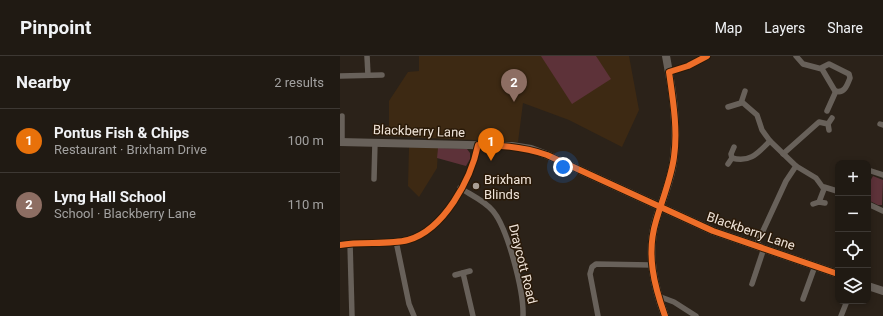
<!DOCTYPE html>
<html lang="en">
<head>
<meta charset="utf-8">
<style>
	body { margin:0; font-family:Roboto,sans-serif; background:#28231c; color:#f1f3f6 }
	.controls { position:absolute; right:12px; bottom:12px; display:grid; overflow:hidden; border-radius:8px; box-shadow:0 2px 6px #0003 }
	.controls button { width:36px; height:36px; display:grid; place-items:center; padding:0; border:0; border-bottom:1px solid #3d3833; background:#201a13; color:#f1f3f6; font:20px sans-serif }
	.you { position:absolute; left:223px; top:111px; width:14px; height:14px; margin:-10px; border:3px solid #fff; border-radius:50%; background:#1a73e8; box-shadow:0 0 0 6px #1a73e833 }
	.badge { display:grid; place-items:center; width:26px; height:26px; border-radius:50%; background:#8c9099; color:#fff; font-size:13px; font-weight:700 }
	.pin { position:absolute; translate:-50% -33px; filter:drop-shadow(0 1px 2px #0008) }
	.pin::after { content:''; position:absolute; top:21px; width:14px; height:12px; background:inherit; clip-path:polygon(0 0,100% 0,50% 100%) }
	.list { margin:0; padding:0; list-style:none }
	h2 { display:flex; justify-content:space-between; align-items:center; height:52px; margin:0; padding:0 16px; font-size:17px }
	h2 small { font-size:13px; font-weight:400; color:#a2a1a0 }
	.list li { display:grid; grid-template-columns:26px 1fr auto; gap:12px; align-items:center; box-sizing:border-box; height:64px; padding:0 16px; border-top:1px solid #3d3833 }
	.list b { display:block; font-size:15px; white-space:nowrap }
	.list p { margin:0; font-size:13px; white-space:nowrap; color:#a2a1a0 }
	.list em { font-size:13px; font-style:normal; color:#a2a1a0 }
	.icon { flex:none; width:22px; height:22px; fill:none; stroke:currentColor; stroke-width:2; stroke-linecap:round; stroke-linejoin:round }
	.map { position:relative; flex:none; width:543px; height:260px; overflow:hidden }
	header { display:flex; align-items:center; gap:24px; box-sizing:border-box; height:56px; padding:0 20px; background:#201a13; border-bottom:1px solid #3d3833 }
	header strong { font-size:19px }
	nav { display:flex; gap:22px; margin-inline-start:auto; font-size:14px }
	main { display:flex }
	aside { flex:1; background:#201a13 }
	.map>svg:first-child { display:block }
	.built { fill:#3d2913 }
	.green { fill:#5d3239 }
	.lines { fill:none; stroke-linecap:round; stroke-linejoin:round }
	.street { stroke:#68615a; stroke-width:5.5 }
	.secondary { stroke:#68615a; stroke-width:8 }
	.cycleway-casing { stroke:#291908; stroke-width:8 }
	.cycleway { stroke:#ee6e29; stroke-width:6 }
	.poi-dot { fill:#aa9f95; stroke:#291908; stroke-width:1.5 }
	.labels { text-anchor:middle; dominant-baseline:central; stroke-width:3; stroke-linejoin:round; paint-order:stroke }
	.street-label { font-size:13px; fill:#efe3d8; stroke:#291908 }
	.poi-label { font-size:13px; fill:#efe3d8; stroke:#291908; text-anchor:start }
</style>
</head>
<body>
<header>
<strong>Pinpoint</strong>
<nav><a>Map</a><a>Layers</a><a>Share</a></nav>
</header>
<main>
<aside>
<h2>Nearby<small>2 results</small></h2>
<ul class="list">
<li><span class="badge" style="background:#e8710a">1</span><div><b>Pontus Fish &amp; Chips</b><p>Restaurant · Brixham Drive</p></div><em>100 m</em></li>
<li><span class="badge" style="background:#8d6e63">2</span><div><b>Lyng Hall School</b><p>School · Blackberry Lane</p></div><em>110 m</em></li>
</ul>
</aside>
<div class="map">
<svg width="543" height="260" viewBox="0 0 543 260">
	<rect width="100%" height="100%" fill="#2b2219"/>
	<!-- built -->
	<g class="built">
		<path d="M79,0H289L299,54L282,91L229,64L183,47L178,86L49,80V45L66,19L68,16L79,15Z"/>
		<path d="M69,91L98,92L97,112L79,141L68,130Z"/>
	</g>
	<!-- green -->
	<g class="green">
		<path d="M201,0H256L271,23L232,48Z"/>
		<path d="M98,92L127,93L130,97V103L126,110L97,102Z"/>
		<path d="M533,120L543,124L542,149H538L528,144V129Z"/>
	</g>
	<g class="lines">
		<!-- street -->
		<g class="street">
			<path d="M27,0L28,19"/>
			<path d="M456,0L463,8L482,13L495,35C504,38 507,30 510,22L509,18L489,8L481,12"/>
			<path d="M329,16L348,10L367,0"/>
			<path d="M0,20L42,19"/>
			<path d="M402,46L417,59L422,74L430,85L456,110L476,122L484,133L479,146"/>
			<path d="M388,51L401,47L405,35"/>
			<path d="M487,55L496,35"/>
			<path d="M2,60V86"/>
			<path d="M488,68L492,62"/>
			<path d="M540,68L543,69"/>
			<path d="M394,91L391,98L392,102C410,107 418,97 430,85"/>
			<path d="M443,98L479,66L488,68L489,74"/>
			<path d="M388,108L392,102"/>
			<path d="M528,114L543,119"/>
			<path d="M34,123L35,86"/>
			<path d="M484,131L497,135"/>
			<path d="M120,132C131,139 145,145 153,155C168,173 184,236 183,260"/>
			<path d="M473,148L479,146L485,147"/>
			<path d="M528,148L543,155"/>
			<path d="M56,185L69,248L74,260"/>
			<path d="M10,187L12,260"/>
			<path d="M0,189C21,185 49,189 68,184C104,174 131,123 138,89"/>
			<path d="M416,190L446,125L456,110"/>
			<path d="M123,217L133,260"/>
			<path d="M115,219L130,215"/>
			<path d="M412,228L424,192"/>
			<path d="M318,240L334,246L356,260"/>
			<path d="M463,243L475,210"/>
			<path d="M258,260L250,218L252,211L256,208L311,209"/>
			<path d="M501,260L507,245"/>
		</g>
		<!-- secondary -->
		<g class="secondary">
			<path d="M0,86L172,90L191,93L207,99L373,175L498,218"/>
			<path d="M528,230L543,235"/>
			<path d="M325,260C314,230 307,199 315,168C321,145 332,124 334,100C338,68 332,32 326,0"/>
		</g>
		<!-- cycleway casing -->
		<g class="cycleway-casing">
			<g id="cycleway">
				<path d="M0,189C21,185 49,189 68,184C104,174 131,123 138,89C162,89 184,91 207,99L373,175L498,218"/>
				<path d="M325,260C314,229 306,198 316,165C322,144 331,123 334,101C338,74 333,44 329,16L348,10L367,0"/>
			</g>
		</g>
		<!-- cycleway -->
		<use href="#cycleway" class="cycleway"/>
	</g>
	<!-- markers -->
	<circle class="poi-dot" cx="136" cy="130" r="4"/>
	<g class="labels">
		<!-- street labels -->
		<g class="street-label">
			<text transform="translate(79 75) rotate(2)">Blackberry Lane</text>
			<text transform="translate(411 175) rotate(19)">Blackberry Lane</text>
			<text transform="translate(183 208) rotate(76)">Draycott Road</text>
		</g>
		<!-- poi labels -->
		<g class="poi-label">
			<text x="144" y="123">Brixham<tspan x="144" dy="15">Blinds</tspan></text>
		</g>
	</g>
</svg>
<div class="controls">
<button>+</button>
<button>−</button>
<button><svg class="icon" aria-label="locate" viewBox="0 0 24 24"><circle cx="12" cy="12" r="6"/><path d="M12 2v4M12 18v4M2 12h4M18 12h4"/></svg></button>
<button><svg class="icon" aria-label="layers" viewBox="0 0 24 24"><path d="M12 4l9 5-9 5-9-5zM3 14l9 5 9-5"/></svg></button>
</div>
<div class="you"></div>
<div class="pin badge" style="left:151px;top:105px;background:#e8710a">1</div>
<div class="pin badge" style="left:174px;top:46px;background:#8d6e63">2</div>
</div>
</main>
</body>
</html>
